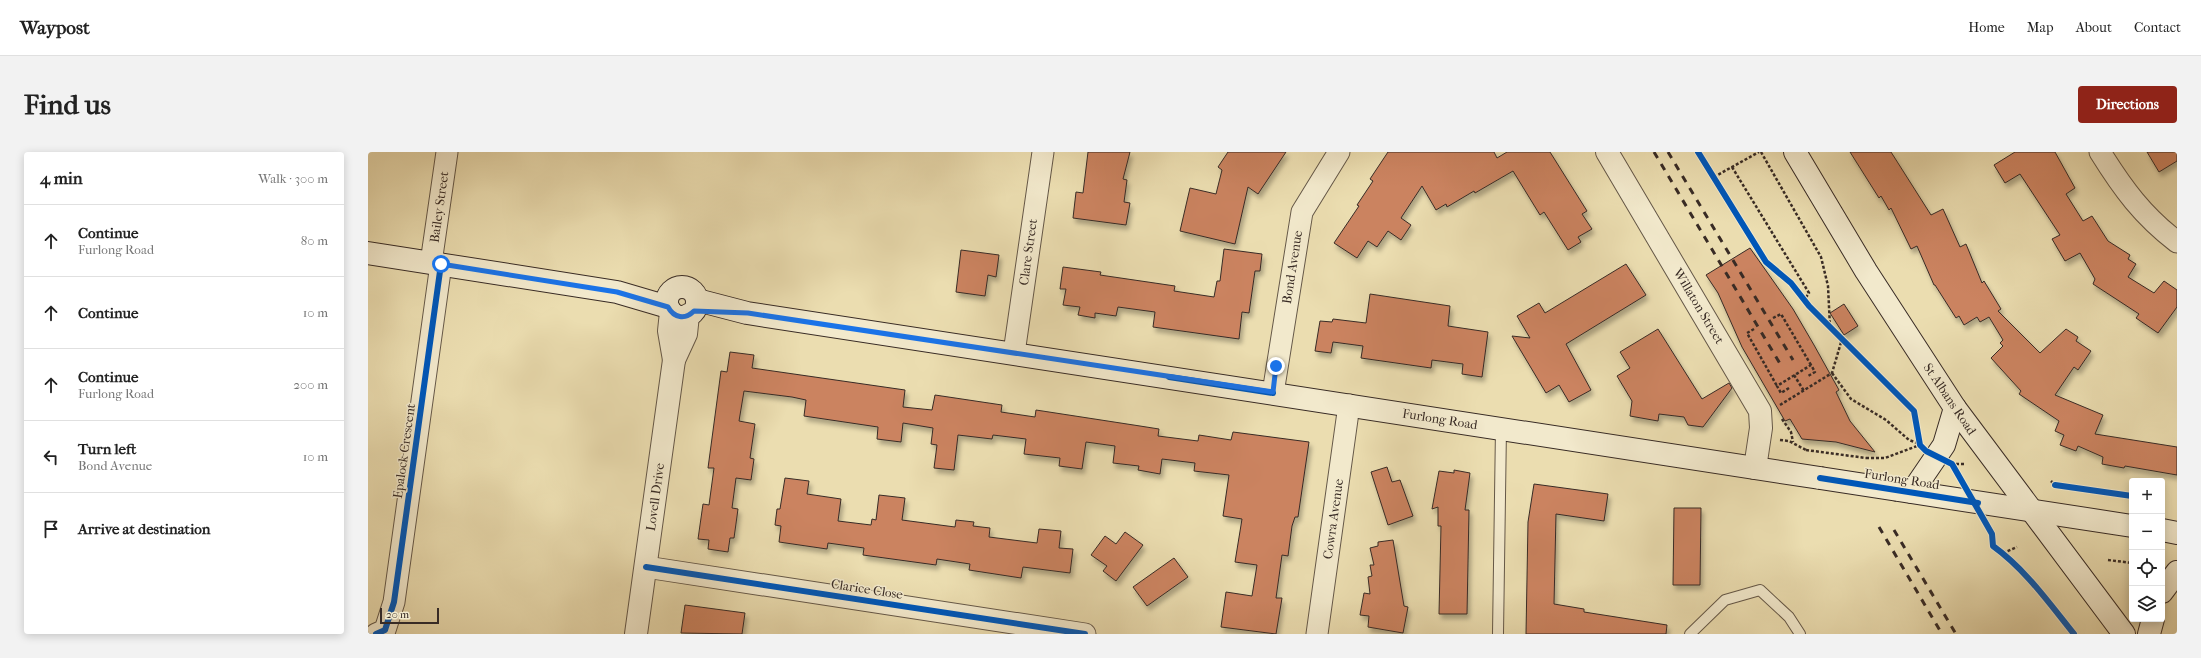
<!DOCTYPE html>
<html lang="en">
<head>
<meta charset="utf-8">
<style>
	body { margin:0; font-family:"IM FELL French Canon",serif; background:#f2f2f2; color:#222 }
	.controls { position:absolute; right:12px; bottom:12px; display:grid; overflow:hidden; border-radius:4px; box-shadow:0 2px 10px #0003 }
	.controls button { width:36px; height:36px; display:grid; place-items:center; padding:0; border:0; border-bottom:1px solid #e0e0e0; background:#fff; color:#222; font:20px sans-serif }
	.scale { position:absolute; left:12px; bottom:10px; width:59px; box-sizing:border-box; padding-left:4px; border:2px solid #382b25; border-top:0; font-size:11px; line-height:14px; white-space:nowrap; color:#382b25; -webkit-text-stroke:3px #f2e9cc; paint-order:stroke }
	.stop { position:absolute; width:12px; height:12px; margin:-9px; border:3px solid #1a73e8; border-radius:50%; background:#fff }
	.stop.end { background:#1a73e8; border-color:#fff; box-shadow:0 1px 4px #0008 }
	.list { margin:0; padding:0; list-style:none }
	h2 { display:flex; justify-content:space-between; align-items:center; height:52px; margin:0; padding:0 16px; font-size:17px }
	h2 small { font-size:13px; font-weight:400; color:#767676 }
	.list li { display:grid; grid-template-columns:26px 1fr auto; gap:12px; align-items:center; box-sizing:border-box; height:72px; padding:0 16px; border-top:1px solid #e0e0e0 }
	.list b { display:block; font-size:15px; white-space:nowrap }
	.list p { margin:0; font-size:13px; white-space:nowrap; color:#767676 }
	.list em { font-size:13px; font-style:normal; color:#767676 }
	.icon { flex:none; width:22px; height:22px; fill:none; stroke:currentColor; stroke-width:2; stroke-linecap:round; stroke-linejoin:round }
	.map { position:relative; flex:none; width:1809px; height:482px; overflow:hidden; border-radius:4px }
	header { display:flex; align-items:center; gap:24px; box-sizing:border-box; height:56px; padding:0 20px; background:#fff; border-bottom:1px solid #e0e0e0 }
	header strong { font-size:19px }
	nav { display:flex; gap:22px; margin-inline-start:auto; font-size:14px }
	.intro { display:flex; align-items:center; justify-content:space-between; box-sizing:border-box; height:96px; padding:0 24px }
	h1 { margin:0; font-size:28px }
	.button { padding:10px 18px; border-radius:4px; background:#8f2418; color:#fff; font-size:14px; font-weight:700 }
	main { display:flex; gap:24px; padding:0 24px }
	aside { flex:1; background:#fff; border-radius:4px; box-shadow:0 2px 10px #0003 }
	.map>svg:first-child { display:block }
	.building { fill:#cb8361; stroke:#382b25; filter:url(#shadow) }
	.lines { fill:none; stroke-linecap:round; stroke-linejoin:round }
	.service-casing { stroke:#655848; stroke-width:12 }
	.minor-casing { stroke:#655848; stroke-width:23 }
	.tertiary-casing { stroke:#655848; stroke-width:24 }
	.secondary-casing { stroke:#382b25; stroke-width:24 }
	.path { stroke:#382b25; stroke-width:2.5; stroke-dasharray:3 2; stroke-linecap:butt }
	.service { stroke:#f2e9cc; stroke-width:10 }
	.minor { stroke:#f2e9cc; stroke-width:21 }
	.tertiary { stroke:#f2e9cc; stroke-width:22 }
	.secondary { stroke:#f2e9cc; stroke-width:22 }
	.rail { stroke:#382b25; stroke-width:3; stroke-dasharray:7 7; stroke-linecap:butt }
	.secondary-bridge-casing { stroke:#382b25; stroke-width:24; stroke-linecap:butt }
	.path-bridge { stroke:#382b25; stroke-width:2.5; stroke-dasharray:3 2; stroke-linecap:butt }
	.secondary-bridge { stroke:#f2e9cc; stroke-width:22 }
	.cycleway-casing { stroke:#f2e9cc; stroke-width:8 }
	.cycleway { stroke:#0057b8; stroke-width:6 }
	.route { stroke:#1a73e8; stroke-width:5 }
	.labels { text-anchor:middle; dominant-baseline:central; stroke-width:3; stroke-linejoin:round; paint-order:stroke }
	.street-label { font-size:13px; fill:#382b25; stroke:#f2e9cc }
</style>
</head>
<body>
<header>
<strong>Waypost</strong>
<nav><a>Home</a><a>Map</a><a>About</a><a>Contact</a></nav>
</header>
<div class="intro"><h1>Find us</h1><a class="button">Directions</a></div>
<main>
<aside>
<h2>4 min<small>Walk · 300 m</small></h2>
<ul class="list">
<li><svg class="icon" aria-label="ahead" viewBox="0 0 24 24"><path d="M12 20V5M6 11l6-6 6 6"/></svg><div><b>Continue</b><p>Furlong Road</p></div><em>80 m</em></li>
<li><svg class="icon" aria-label="ahead" viewBox="0 0 24 24"><path d="M12 20V5M6 11l6-6 6 6"/></svg><div><b>Continue</b></div><em>10 m</em></li>
<li><svg class="icon" aria-label="ahead" viewBox="0 0 24 24"><path d="M12 20V5M6 11l6-6 6 6"/></svg><div><b>Continue</b><p>Furlong Road</p></div><em>200 m</em></li>
<li><svg class="icon" aria-label="left" viewBox="0 0 24 24"><path d="M17 20v-9H6M10 6l-5 5 5 5"/></svg><div><b>Turn left</b><p>Bond Avenue</p></div><em>10 m</em></li>
<li><svg class="icon" aria-label="arrive" viewBox="0 0 24 24"><path d="M6 21V4h12l-3 4 3 4H6"/></svg><div><b>Arrive at destination</b></div></li>
</ul>
</aside>
<div class="map">
<svg width="1809" height="482" viewBox="0 0 1809 482">
	<defs>
		<filter id="shadow"><feDropShadow dx="2.5" dy="4.5" stdDeviation="2" flood-color="#0004"/></filter>
	</defs>
	<rect width="100%" height="100%" fill="#ebddb0"/>
	<filter id="stains"><feTurbulence type="fractalNoise" baseFrequency=".005" numOctaves="4"/><feColorMatrix values="0 0 0 0 .2 0 0 0 0 .09 0 0 0 0 .02 0 0 0 .5 -.17"/></filter>
	<radialGradient id="worn" r=".72"><stop offset=".6" stop-color="#630" stop-opacity="0"/><stop offset="1" stop-color="#630" stop-opacity=".3"/></radialGradient>
	<!-- building -->
	<g class="building">
		<path d="M720,0H762L755,27L759,28L756,50L762,51L758,73L705,66L708,40L715,41Z"/>
		<path d="M860,0H918L890,42L880,35L867,92L812,79L822,36L848,42L854,18L850,15Z"/>
		<path d="M1020,0H1126L1129,6L1139,0H1182L1219,59L1214,62L1224,77L1210,85L1213,90L1200,98L1176,60L1172,63L1145,19L1107,41L1106,39L1079,55L1078,52L1068,58L1054,34L1033,66L1043,73L1033,88L1020,79L1009,95L1000,89L989,106L966,91L991,54L989,53L1005,29L1002,27Z"/>
		<path d="M1482,0H1523L1563,63L1575,57L1592,95L1598,92L1614,131L1616,129L1633,157L1630,159L1672,201L1698,177L1710,185L1708,189L1723,199L1710,218L1706,215L1687,243L1735,263L1727,282L1809,295V323L1757,314L1756,316L1734,312L1735,305L1710,294L1708,299L1692,293L1696,283L1687,279L1691,269L1651,242L1653,239L1623,206L1635,194L1632,191L1635,188L1621,165L1612,170L1609,165L1596,173L1591,164L1588,166L1567,133H1566L1549,94L1543,97L1523,56L1521,58L1513,44L1511,46Z"/>
		<path d="M1647,0H1687L1707,36L1698,42L1715,69L1724,64L1740,89L1762,103L1760,107L1768,112L1760,125L1786,141L1796,129L1809,138V155L1790,181L1768,166L1771,162L1725,132L1727,127L1712,101L1697,109L1684,87L1692,83L1652,22L1637,31L1626,13Z"/>
		<path d="M1779,0H1809V9L1791,20Z"/>
		<path d="M1382,96L1425,157L1446,193L1471,238L1468,240L1482,269L1507,300L1468,290L1434,287L1422,267L1417,269L1374,195L1350,141L1338,123Z"/>
		<path d="M856,97L894,102L892,119H887L881,161L874,160L871,187L785,175L787,160L750,155L748,164L727,161V166L710,163L712,155L695,153L698,137H692L695,115L733,120L732,123L807,134L806,139L846,145L849,129H852Z"/>
		<path d="M593,98L631,103L628,125L620,123L617,144L588,140Z"/>
		<path d="M1258,112L1278,143L1198,192L1223,238L1201,250L1191,233L1178,241L1144,184L1162,186L1149,164L1171,151L1177,161Z"/>
		<path d="M1002,142L1082,154L1080,174L1120,180L1114,225L1094,222L1095,212L1064,208L1063,216L993,206L995,194L965,190L963,201L947,199L952,169L964,170L965,167L998,171Z"/>
		<path d="M1476,152L1490,174L1476,183L1462,161Z"/>
		<path d="M1290,177L1334,247L1361,231L1364,236L1335,275L1320,273L1316,265L1291,262L1290,269L1262,264L1264,249L1249,224L1262,216L1252,200Z"/>
		<path d="M362,200L386,203L384,216L537,238L535,255L564,258L567,243L634,253L633,260L667,265L668,258L772,274L791,277L790,284L830,289L831,283L863,288L865,280L941,290L930,365H927L924,374L920,404L914,403L908,446H914L908,482L853,475L858,440L884,444L889,413L867,410L874,367L855,364L861,323L826,319L827,311L794,307L792,322L770,318L771,314L745,311L747,294L718,290L714,317L691,314L692,306L656,302L658,287L625,283L624,287L590,283L586,318L566,316L569,293L563,292L565,276L535,271L533,290L509,287L510,275L436,264L438,248L424,245L376,239L371,269L387,272L382,306L386,307L383,328L368,326L364,356L370,357L366,386H362L360,400L340,397L341,388L330,387L335,352L341,353L346,316H340L353,219L359,220Z"/>
		<path d="M1019,315L1024,330L1032,328L1045,364L1020,373L1003,320Z"/>
		<path d="M1086,318L1102,321L1097,358H1101L1099,462H1071L1073,374H1070V355L1064,357L1071,319L1086,321Z"/>
		<path d="M417,326L441,329L439,342L473,347L470,369L503,373L504,367L508,368L511,343L537,346L534,368L587,375L588,368L606,370L605,374L622,376L621,385L669,391L671,377L693,379L691,396L705,397L702,421L655,415L653,426L601,418L602,412L569,407L568,413L495,403L496,396L460,391L459,397L411,390L413,374L407,373L409,357H412Z"/>
		<path d="M1166,332L1240,342L1236,369L1188,362L1186,452L1216,457V460L1299,473L1298,482H1158L1160,370Z"/>
		<path d="M1306,356H1333L1332,433H1305Z"/>
		<path d="M757,380L775,393L748,429L735,419L739,414L723,403L737,384L748,392Z"/>
		<path d="M1025,388L1036,454L1040,455L1035,481L1000,475L1001,464L992,463L996,441L1002,442L1000,425L1004,424L1002,413H1006L1002,396L1010,394V390Z"/>
		<path d="M806,406L820,425L779,454L765,435Z"/>
		<path d="M317,453L377,461L374,482L313,481Z"/>
	</g>
	<g class="lines">
		<!-- service casing -->
		<g class="service-casing">
			<g id="service">
				<path d="M1130,482L1133,276"/>
				<path d="M1322,482L1357,448L1392,438L1421,465L1432,482"/>
			</g>
		</g>
		<!-- minor casing -->
		<g class="minor-casing">
			<g id="minor">
				<path d="M1732,0C1755,37 1775,64 1809,90"/>
				<path d="M63,111L79,0"/>
				<path d="M646,201L675,0"/>
				<path d="M905,241L934,60L971,0"/>
				<path d="M278,415L717,482"/>
				<path d="M8,482L17,478L26,450L73,112"/>
				<path d="M949,482L981,253"/>
			</g>
		</g>
		<!-- tertiary casing -->
		<g class="tertiary-casing">
			<g id="tertiary">
				<path d="M1239,0L1392,259L1393,276L1387,316"/>
				<path d="M303,160L301,179L306,208"/>
				<path d="M268,482L306,208L318,182L320,163"/>
			</g>
		</g>
		<!-- secondary casing -->
		<g class="secondary-casing">
			<g id="secondary">
				<path d="M1427,0L1498,119L1587,256L1756,482"/>
				<path d="M0,101L249,140L300,155"/>
				<circle cx="314" cy="150" r="15"/>
				<path d="M329,148L379,161L1452,326"/>
				<path d="M1530,338L1764,374"/>
				<path d="M1544,340L1576,293L1587,256"/>
				<path d="M1794,378L1809,381"/>
				<path d="M1794,440L1809,420"/>
				<path d="M1781,482L1785,467"/>
			</g>
		</g>
		<!-- path -->
		<g class="path">
			<path d="M1393,0L1453,105L1460,134L1462,175"/>
			<path d="M1364,15L1441,141L1436,148"/>
			<path d="M1346,25L1391,0"/>
			<path d="M1405,166L1413,162L1443,213"/>
			<path d="M1386,177L1379,181L1409,234"/>
			<path d="M1464,221L1483,247L1518,268L1541,288L1552,292"/>
			<path d="M1426,223L1436,239"/>
			<path d="M1421,236L1413,241L1409,234L1443,213L1447,220L1440,224"/>
			<path d="M1412,253L1464,221L1474,187"/>
			<path d="M1414,267L1423,280L1425,290"/>
			<path d="M1412,288L1421,289L1438,298"/>
			<path d="M1498,306H1517L1549,294"/>
			<path d="M1588,312H1598"/>
			<path d="M1683,329L1687,333"/>
			<path d="M1635,401L1649,395"/>
			<path d="M1740,408L1764,411"/>
		</g>
		<!-- service -->
		<use href="#service" class="service"/>
		<!-- minor -->
		<use href="#minor" class="minor"/>
		<!-- tertiary -->
		<use href="#tertiary" class="tertiary"/>
		<!-- secondary -->
		<use href="#secondary" class="secondary"/>
		<!-- rail -->
		<g class="rail">
			<path d="M1286,0L1414,215"/>
			<path d="M1300,0L1425,208"/>
			<path d="M1511,375L1574,482"/>
			<path d="M1526,378L1588,482"/>
		</g>
		<!-- secondary-bridge casing -->
		<g class="secondary-bridge-casing">
			<path id="secondary-bridge" d="M1452,326L1530,338"/>
		</g>
		<!-- path-bridge -->
		<path class="path-bridge" d="M1438,298L1498,306"/>
		<!-- secondary-bridge -->
		<use href="#secondary-bridge" class="secondary-bridge"/>
		<!-- cycleway casing -->
		<g class="cycleway-casing">
			<g id="cycleway">
				<path d="M1330,0L1398,110L1423,131L1441,154L1546,259L1552,293L1558,299L1584,312L1624,382L1625,394C1657,417 1681,451 1706,482"/>
				<path d="M801,225L905,241"/>
				<path d="M1452,326L1610,351"/>
				<path d="M1687,333L1764,344"/>
				<path d="M278,415L717,482"/>
				<path d="M8,482L17,478L26,450L73,112"/>
			</g>
		</g>
		<!-- cycleway -->
		<use href="#cycleway" class="cycleway"/>
	</g>
	<g class="lines">
		<!-- route -->
		<path class="route" d="M73,112L249,140L300,155C306,166 317,168 326,159L380,161L905,240L908,214"/>
	</g>
	<g class="labels">
		<!-- street labels -->
		<g class="street-label">
			<text transform="translate(71 55) rotate(-82)">Bailey Street</text>
			<text transform="translate(660 100) rotate(-82)">Clare Street</text>
			<text transform="translate(924 115) rotate(-81)">Bond Avenue</text>
			<text transform="translate(1331 154) rotate(59)">Willaton Street</text>
			<text transform="translate(1582 247) rotate(56)">St Albans Road</text>
			<text transform="translate(1072 267) rotate(9)">Furlong Road</text>
			<text transform="translate(36 299) rotate(-82)">Epalock Crescent</text>
			<text transform="translate(1534 327) rotate(9)">Furlong Road</text>
			<text transform="translate(287 345) rotate(-82)">Lovell Drive</text>
			<text transform="translate(965 367) rotate(-82)">Cowra Avenue</text>
			<text transform="translate(499 437) rotate(9)">Clarice Close</text>
		</g>
	</g>
	<rect width="100%" height="100%" filter="url(#stains)"/>
	<rect width="100%" height="100%" fill="url(#worn)"/>
</svg>
<div class="controls">
<button>+</button>
<button>−</button>
<button><svg class="icon" aria-label="locate" viewBox="0 0 24 24"><circle cx="12" cy="12" r="6"/><path d="M12 2v4M12 18v4M2 12h4M18 12h4"/></svg></button>
<button><svg class="icon" aria-label="layers" viewBox="0 0 24 24"><path d="M12 4l9 5-9 5-9-5zM3 14l9 5 9-5"/></svg></button>
</div>
<div class="scale">20 m</div>
<div class="stop" style="left:73px;top:112px"></div>
<div class="stop end" style="left:908px;top:214px"></div>
</div>
</main>
</body>
</html>
